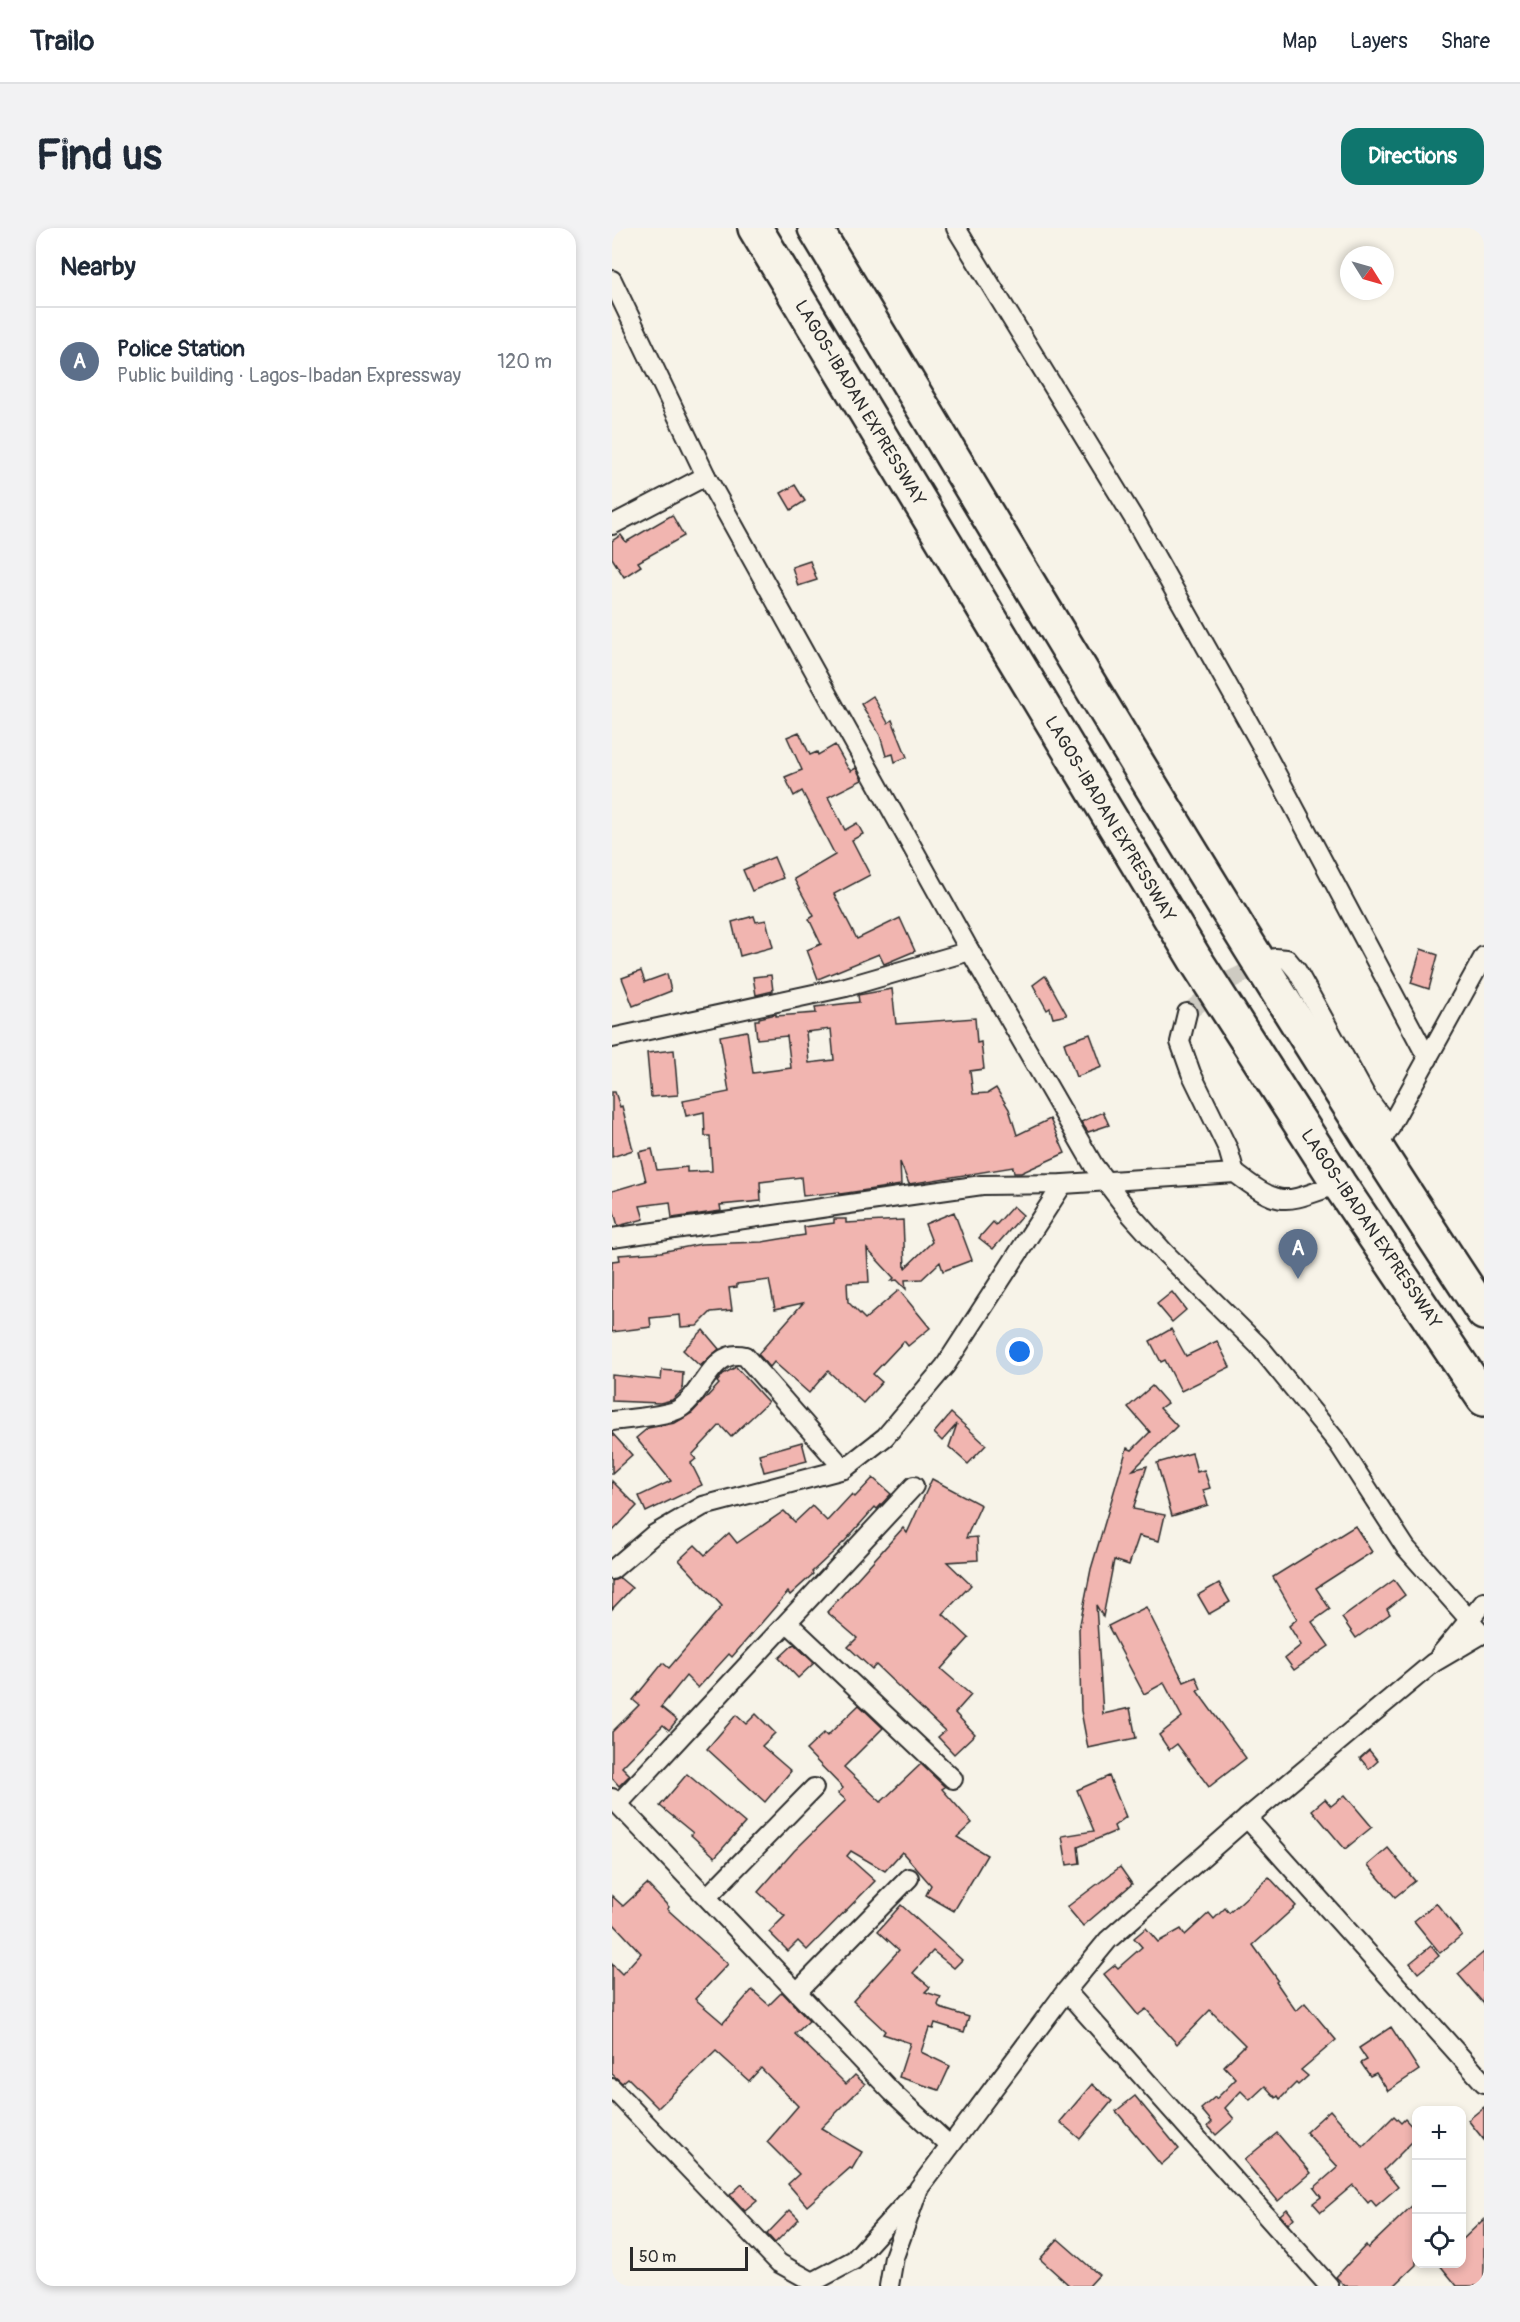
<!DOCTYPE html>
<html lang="en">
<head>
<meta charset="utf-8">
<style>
	body { margin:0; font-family:Pangolin,sans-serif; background:#f2f2f3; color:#1f2937 }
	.controls { position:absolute; right:18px; bottom:18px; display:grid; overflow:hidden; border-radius:12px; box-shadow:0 3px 9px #0003 }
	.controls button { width:54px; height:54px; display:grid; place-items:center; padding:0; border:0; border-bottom:2px solid #e0e1e3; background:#fff; color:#1f2937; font:30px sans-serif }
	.compass { position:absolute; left:728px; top:18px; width:54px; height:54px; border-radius:50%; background:#fff; box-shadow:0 3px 9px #0003; rotate:127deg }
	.scale { position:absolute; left:18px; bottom:15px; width:118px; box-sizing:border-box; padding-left:6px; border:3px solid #2b2b2b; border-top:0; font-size:16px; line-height:21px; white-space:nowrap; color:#2b2b2b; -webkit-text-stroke:4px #f7f3e8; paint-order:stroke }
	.you { position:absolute; left:408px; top:1124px; width:21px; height:21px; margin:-15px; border:4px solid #fff; border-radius:50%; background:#1a73e8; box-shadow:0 0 0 9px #1a73e833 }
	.badge { display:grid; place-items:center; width:39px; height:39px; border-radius:50%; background:#0f766e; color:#fff; font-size:20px; font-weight:700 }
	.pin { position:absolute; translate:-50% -50px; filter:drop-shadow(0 2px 3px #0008) }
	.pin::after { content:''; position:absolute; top:32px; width:21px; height:18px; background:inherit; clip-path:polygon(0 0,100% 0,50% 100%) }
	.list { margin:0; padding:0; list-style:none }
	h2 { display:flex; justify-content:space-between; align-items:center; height:78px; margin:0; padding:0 24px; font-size:26px }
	h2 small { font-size:20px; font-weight:400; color:#747a83 }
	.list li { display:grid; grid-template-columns:39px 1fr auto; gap:18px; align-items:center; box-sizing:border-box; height:108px; padding:0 24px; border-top:2px solid #e0e1e3 }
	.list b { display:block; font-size:22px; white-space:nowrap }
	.list p { margin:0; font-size:20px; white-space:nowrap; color:#747a83 }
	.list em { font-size:20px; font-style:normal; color:#747a83 }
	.icon { flex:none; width:33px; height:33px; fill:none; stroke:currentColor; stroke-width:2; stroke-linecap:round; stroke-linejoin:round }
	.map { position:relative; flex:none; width:872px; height:2058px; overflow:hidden; border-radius:18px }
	header { display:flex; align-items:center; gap:36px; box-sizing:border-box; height:84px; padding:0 30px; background:#fff; border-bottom:2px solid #e0e1e3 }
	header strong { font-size:28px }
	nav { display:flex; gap:33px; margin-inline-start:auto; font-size:21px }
	.intro { display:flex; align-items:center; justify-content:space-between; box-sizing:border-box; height:144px; padding:0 36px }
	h1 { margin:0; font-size:42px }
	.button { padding:15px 27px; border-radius:18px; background:#0f766e; color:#fff; font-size:21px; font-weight:700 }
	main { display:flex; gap:36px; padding:0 36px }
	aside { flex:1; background:#fff; border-radius:18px; box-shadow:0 3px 9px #0003 }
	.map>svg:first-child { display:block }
	.building { fill:#f1b5b0; stroke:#2b2b2b; stroke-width:1.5; fill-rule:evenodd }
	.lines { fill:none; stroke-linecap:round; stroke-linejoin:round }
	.street-tunnel { stroke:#cecbc2; stroke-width:18; stroke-dasharray:18 9; stroke-linecap:butt }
	.street-casing { stroke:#2b2b2b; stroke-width:22 }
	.highway-casing { stroke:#2b2b2b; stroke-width:38 }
	.street { stroke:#f7f3e8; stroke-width:18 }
	.highway { stroke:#f7f3e8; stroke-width:33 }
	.labels { text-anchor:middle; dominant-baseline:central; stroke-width:6; stroke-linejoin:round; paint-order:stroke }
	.street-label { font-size:18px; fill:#2b2b2b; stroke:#f7f3e8 }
</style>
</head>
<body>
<header>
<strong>Trailo</strong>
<nav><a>Map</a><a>Layers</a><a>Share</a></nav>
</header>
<div class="intro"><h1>Find us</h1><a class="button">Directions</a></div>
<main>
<aside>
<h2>Nearby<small></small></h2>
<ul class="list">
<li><span class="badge" style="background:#5c6f8a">A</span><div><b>Police Station</b><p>Public building · Lagos-Ibadan Expressway</p></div><em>120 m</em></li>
</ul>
</aside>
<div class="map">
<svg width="872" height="2058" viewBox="0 0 872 2058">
	<rect width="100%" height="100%" fill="#f7f3e8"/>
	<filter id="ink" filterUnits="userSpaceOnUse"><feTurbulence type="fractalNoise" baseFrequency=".0167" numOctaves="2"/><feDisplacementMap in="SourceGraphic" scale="12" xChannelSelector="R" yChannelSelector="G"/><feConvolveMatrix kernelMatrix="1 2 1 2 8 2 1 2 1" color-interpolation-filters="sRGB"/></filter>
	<g filter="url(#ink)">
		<!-- building -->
		<g class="building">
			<path d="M183,257L193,273L179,282L169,265Z"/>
			<path d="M60,287L72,308L26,334L29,338L12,349L0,330V313L9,307L14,314Z"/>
			<path d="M198,333L205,352L186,358L180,339Z"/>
			<path d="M261,468L276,495L280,492L295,529L283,534L281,526L274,528L268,507L249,476Z"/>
			<path d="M187,504L198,527L205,524L206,527L223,517L236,540L239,543L244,540L250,552L216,569L233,602L245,595L251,606L240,612L258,647L222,666L245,711L288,690L303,723L272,736L267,726L206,751L195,722L209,716L197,691L202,688L182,651L223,627L190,563L182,568L173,549L190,542L175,509Z"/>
			<path d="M162,629L171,650L140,663L131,642Z"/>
			<path d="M142,688L144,694L154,692L161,719L128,728L120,694Z"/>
			<path d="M809,721L826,727L817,761L799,755Z"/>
			<path d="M29,743L33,754L55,746L59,763L21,778L10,750Z"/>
			<path d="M159,747L161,763L144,767L141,749Z"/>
			<path d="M433,748L434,749L455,787L441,790L438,780L435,782L421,757Z"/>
			<path d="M280,761L284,796L363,790L365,815L369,814L372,841L358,843L361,866L376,865L384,860L397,881L405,907L438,891L453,925L409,945H402L401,939L297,956L288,934L289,957L228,966L227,964L191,968L189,949L148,954L149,973L108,977L109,983L60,990L58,974L28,978L32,991L6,998L0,977V963L34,953L27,924L40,921L45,942L75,939V944L100,943L98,908H93L92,884L74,888L71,873L117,864L108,808L135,803L141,845L179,840L175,808L145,811L143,792H147V790L164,786V788L204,785L203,779L247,774L246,767ZM219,801L222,832L197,835L194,804Z"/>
			<path d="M478,806L490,839L464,849L452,815Z"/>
			<path d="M62,822L66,867L39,869L35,825Z"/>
			<path d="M0,864H3L8,879L10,878L21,922L0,929Z"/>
			<path d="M491,884L497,897L476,904L469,894Z"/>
			<path d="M401,978L411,987L381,1021L367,1010L381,994L384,997Z"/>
			<path d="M342,984L360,1032L331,1043L328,1034L310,1051L293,1052L294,1061L285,1052L279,1053L282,1050L255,1021L257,1054L235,1055L236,1074L253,1091L287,1062L318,1100L296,1118L292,1113L261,1146L270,1154L251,1175L216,1143L197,1165L162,1134L158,1139L146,1126L191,1075L163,1081L157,1052L125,1056V1059L117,1060L120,1082L99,1084L85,1098L69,1099L68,1087L38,1090L39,1099L0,1104V1033L8,1032L7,1027L49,1024L89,1016L150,1014L180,1009L193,1007L192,999L222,995V991H234V995L291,992L293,1040L320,1014L313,996Z"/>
			<path d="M560,1064L574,1082L560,1094L545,1076Z"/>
			<path d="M559,1101L574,1128L605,1113L618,1139L569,1163L553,1132L549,1134L538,1113Z"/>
			<path d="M91,1102L107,1121L88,1138L71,1122Z"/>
			<path d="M124,1139L156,1174L119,1209L108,1197L80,1227L84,1231L79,1235L90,1257L34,1284L27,1268L59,1253L24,1210L36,1200L63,1195L80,1185L107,1156L105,1154L111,1146Z"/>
			<path d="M50,1142L71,1144L70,1163L60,1172L48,1175L0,1173V1147L49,1152Z"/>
			<path d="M540,1158L555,1175L548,1180L565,1198L521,1242L535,1238L521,1281L553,1287L547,1313L527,1308L517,1337L502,1332L491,1389L484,1377L491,1486L518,1480L524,1510L476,1520L469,1483L467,1401L479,1341L515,1220L520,1222L538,1204L516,1179Z"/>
			<path d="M339,1185L374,1217L356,1236L337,1219L345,1196L330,1213L322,1205Z"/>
			<path d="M0,1205L20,1227L0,1245Z"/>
			<path d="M190,1214L195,1233L152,1244L147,1226Z"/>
			<path d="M580,1225L585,1244L592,1242L598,1260L591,1262L596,1277L560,1288L545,1235Z"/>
			<path d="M261,1250L279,1266L265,1281L263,1279L233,1313L200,1344L201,1346L178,1367L176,1364L120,1429L117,1426L86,1460L74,1448L49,1479L65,1492L57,1502L51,1497L10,1539L18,1547L7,1558L0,1550V1504L27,1477L21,1472L51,1435L57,1440L110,1378L67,1332L83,1317L93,1327L117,1305L125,1315L172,1283L183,1294L200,1278L215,1293L240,1266L243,1269Z"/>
			<path d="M320,1251L369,1277L354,1310L365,1309L366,1332L335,1334L359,1357L331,1386L357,1410L329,1441L359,1467L343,1485L363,1506L342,1526L326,1509L333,1503L264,1437L260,1441L236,1419L245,1410L215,1384L291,1300L295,1305Z"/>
			<path d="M0,1253L25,1278L0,1304Z"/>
			<path d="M743,1298L760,1324L704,1360L718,1381L700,1394L717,1418L682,1442L673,1430L689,1417L677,1398L685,1391L661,1349Z"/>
			<path d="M8,1350L20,1360L0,1381V1353Z"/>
			<path d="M782,1352L793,1367L775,1381L778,1386L744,1410L730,1390Z"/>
			<path d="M607,1355L618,1374L597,1386L586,1367Z"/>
			<path d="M534,1379L572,1454L584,1449L589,1461L585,1463L634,1530L597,1559L565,1516L557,1522L547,1507L570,1489L552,1455L532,1466L496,1398Z"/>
			<path d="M182,1416L202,1435L186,1450L167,1430Z"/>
			<path d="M247,1477L271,1500L232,1539L269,1574L309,1536L333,1559L330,1561L360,1595L345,1609L375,1627L342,1683L314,1667L319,1657L290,1624L273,1643L239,1623L235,1628L263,1653L195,1722L186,1713L176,1723L157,1704L173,1688L146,1664L182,1623L234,1572L226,1565L231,1560L194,1522L212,1505L215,1508Z"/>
			<path d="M144,1486L163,1505L150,1518L179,1543L153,1574L95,1521L124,1487L134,1496Z"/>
			<path d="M757,1522L766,1533L757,1541L748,1530Z"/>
			<path d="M75,1546L133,1595L103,1629L79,1607L81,1605L48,1578Z"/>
			<path d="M497,1548L514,1589L502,1598L504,1603L466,1619L468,1635L455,1637L450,1608L482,1603L465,1562Z"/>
			<path d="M733,1567L760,1599L733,1621L700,1582L713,1571L719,1578Z"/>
			<path d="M776,1620L803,1653L783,1669L756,1637Z"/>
			<path d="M508,1639L520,1656L471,1698L455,1679Z"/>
			<path d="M657,1649L684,1678L641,1717L666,1752L664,1754L684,1783L693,1775L724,1812L689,1842L696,1848L686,1857L684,1855L668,1871L666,1868L664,1870L653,1858L638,1872L629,1863L613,1880L622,1891L604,1907L596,1898L600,1894L589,1881L603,1869L604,1871L624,1851L612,1838L633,1817L598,1782L565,1816L534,1781L526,1787L492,1746L503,1737L506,1740L530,1719L522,1710L534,1700L546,1714L569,1701L573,1707L597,1685L602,1691L613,1680L617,1685Z"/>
			<path d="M35,1656L57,1679L55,1681L116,1736L83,1771L111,1795L140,1762L157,1777L170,1764L197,1793L183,1806L234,1856L243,1847L253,1856L209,1900L250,1924L240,1941L238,1940L195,1978L176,1956L187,1946L155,1914L186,1878L149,1840L137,1853L104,1823L46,1880L16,1850L10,1855L0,1846V1736L10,1746L29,1725L0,1694V1668L11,1678Z"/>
			<path d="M824,1675L850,1707L828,1725L802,1693Z"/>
			<path d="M289,1677L350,1732L342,1740L321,1723L301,1745L318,1759L313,1764L329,1769L326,1777L328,1780L357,1789L352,1804L323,1795L321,1801L317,1800L309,1824L338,1838L327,1862L287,1849L298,1815L271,1806L273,1803L241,1773L287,1722L266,1703Z"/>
			<path d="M819,1718L827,1728L806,1745L798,1735Z"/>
			<path d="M872,1724V1776L846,1746Z"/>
			<path d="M779,1799L807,1842L776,1863L764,1845L758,1848L749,1835L755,1832L747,1820Z"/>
			<path d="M480,1856L500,1873L468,1911L448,1894Z"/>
			<path d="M523,1868L567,1921L549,1937L504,1883Z"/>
			<path d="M872,1879V1912L856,1892Z"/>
			<path d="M718,1882L751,1919L782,1888L789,1895L793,1891L804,1903V1910L772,1942L786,1959L764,1978L759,1972L756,1975L741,1957L709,1984L701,1975L709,1969L702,1960L726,1939L694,1904Z"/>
			<path d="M665,1905L699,1945L666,1973L632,1932Z"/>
			<path d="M130,1956L145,1973L133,1983L118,1967Z"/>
			<path d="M804,1974V2037L782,2058H733L724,2049L754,2017L756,2020Z"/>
			<path d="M675,1981L682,1990L676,1996L668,1987Z"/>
			<path d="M178,1982L187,1991L163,2015L155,2006Z"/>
			<path d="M872,1991V2058H845L827,2036H849V2013Z"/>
			<path d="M446,2011L487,2047L477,2058H458L428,2031Z"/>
		</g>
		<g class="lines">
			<!-- street-tunnel -->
			<path class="street-tunnel" d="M575,785L614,754L656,734"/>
			<!-- street casing -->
			<g class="street-casing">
				<g id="street">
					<path d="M344,0L524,294L648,515L816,831"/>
					<path d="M0,52L94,248L358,723L482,938L520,988L553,1025L647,1118L726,1215L794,1320L870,1406"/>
					<path d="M0,297L94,248"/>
					<path d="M663,730L675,731L685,743L754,868L778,900"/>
					<path d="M575,785L568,814L579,845L616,921L623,945"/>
					<path d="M0,810L234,759L358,723"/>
					<path d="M765,922L872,728"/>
					<path d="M0,1010L370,957L451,956L623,945C672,982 672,974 727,956"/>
					<path d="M0,1193C15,1191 53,1188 65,1182C90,1170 99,1119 133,1128L232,1241"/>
					<path d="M0,1342L41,1307L91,1278L232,1241L273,1209L333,1138L451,956"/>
					<path d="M176,1395L341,1551"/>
					<path d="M828,1427L872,1374"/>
					<path d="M0,1570L280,1864L338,1918"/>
					<path d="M6,1576L302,1258"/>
					<path d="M635,1590L872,1855"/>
					<path d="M96,1668L202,1560"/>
					<path d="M454,1763L717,2058"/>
					<path d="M185,1764L297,1650"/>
					<path d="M0,1860L167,2035L201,2054L242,2032L302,1966"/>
					<path d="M277,2058L282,2029L307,1960L454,1763L496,1712L635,1590L821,1435L872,1405"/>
				</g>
			</g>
			<!-- highway casing -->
			<g class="highway-casing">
				<g id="highway">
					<path d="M143,0L583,731L727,956L872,1171"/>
					<path d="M203,0C423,364 637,731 872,1085"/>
				</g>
			</g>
			<!-- street -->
			<use href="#street" class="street"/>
			<!-- highway -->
			<use href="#highway" class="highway"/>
		</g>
	</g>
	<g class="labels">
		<!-- street labels -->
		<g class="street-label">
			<text transform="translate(248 175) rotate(59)">LAGOS-IBADAN EXPRESSWAY</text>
			<text transform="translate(498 591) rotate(59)">LAGOS-IBADAN EXPRESSWAY</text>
			<text transform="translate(759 1001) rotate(56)">LAGOS-IBADAN EXPRESSWAY</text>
		</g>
	</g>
</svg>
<div class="controls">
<button>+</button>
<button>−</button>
<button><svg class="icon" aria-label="locate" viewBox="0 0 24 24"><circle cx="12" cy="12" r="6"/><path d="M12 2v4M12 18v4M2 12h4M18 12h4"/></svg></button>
</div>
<svg class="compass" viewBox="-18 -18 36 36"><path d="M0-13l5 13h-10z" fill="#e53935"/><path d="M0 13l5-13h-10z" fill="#747a83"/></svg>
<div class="scale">50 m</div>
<div class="you"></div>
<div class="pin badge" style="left:686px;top:1051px;background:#5c6f8a">A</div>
</div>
</main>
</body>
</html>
